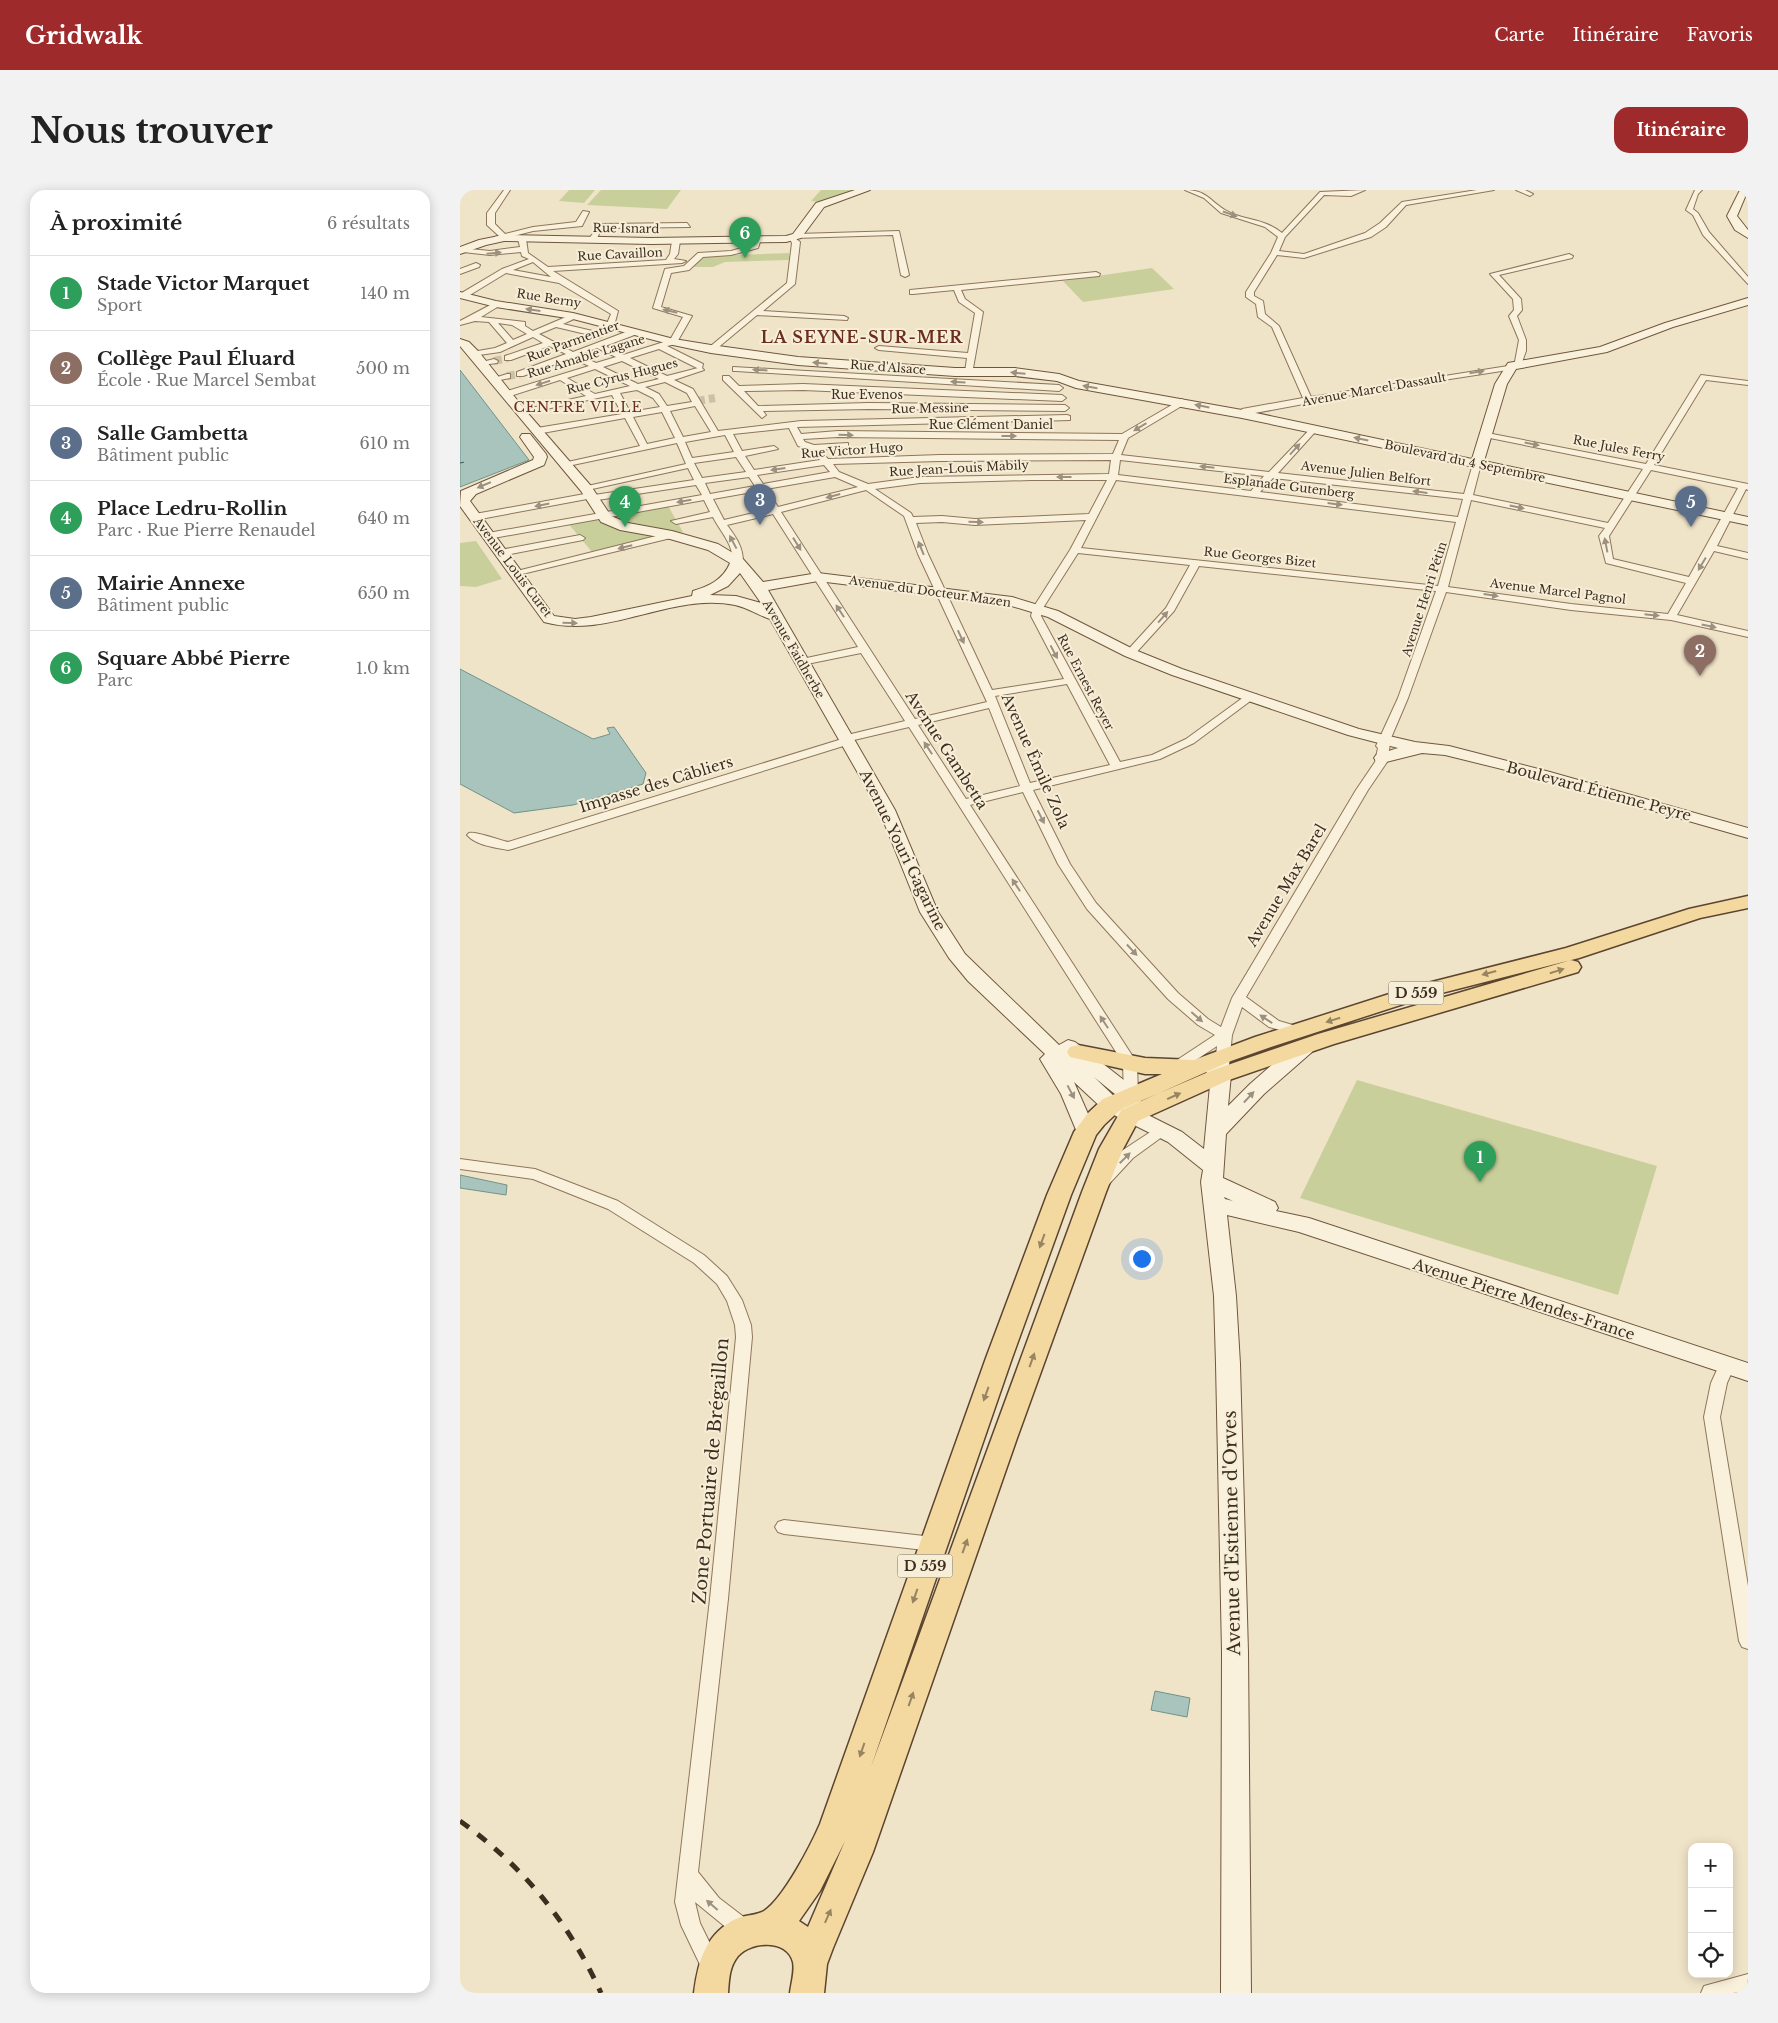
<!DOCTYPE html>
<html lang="fr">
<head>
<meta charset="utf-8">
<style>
	body { margin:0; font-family:"Libre Baskerville",serif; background:#f2f2f2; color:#222 }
	.controls { position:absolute; right:15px; bottom:15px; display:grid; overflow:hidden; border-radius:10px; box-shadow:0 2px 12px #0003 }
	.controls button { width:45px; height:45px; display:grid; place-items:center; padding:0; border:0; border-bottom:1px solid #e0e0e0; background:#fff; color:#222; font:25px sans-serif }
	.you { position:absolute; left:681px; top:1068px; width:18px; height:18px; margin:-12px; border:4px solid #fff; border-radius:50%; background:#1a73e8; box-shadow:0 0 0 8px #1a73e833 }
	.badge { display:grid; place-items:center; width:32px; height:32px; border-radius:50%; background:#9e2a2b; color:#fff; font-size:16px; font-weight:700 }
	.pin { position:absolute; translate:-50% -41px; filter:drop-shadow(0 1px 2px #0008) }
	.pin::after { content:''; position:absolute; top:26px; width:18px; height:15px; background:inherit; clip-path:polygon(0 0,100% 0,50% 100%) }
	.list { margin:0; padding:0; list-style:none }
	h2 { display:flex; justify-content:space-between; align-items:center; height:65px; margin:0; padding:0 20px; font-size:21px }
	h2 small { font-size:16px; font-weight:400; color:#767676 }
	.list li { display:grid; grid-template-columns:32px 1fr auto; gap:15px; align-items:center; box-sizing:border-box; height:75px; padding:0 20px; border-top:1px solid #e0e0e0 }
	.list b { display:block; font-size:19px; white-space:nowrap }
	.list p { margin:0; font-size:16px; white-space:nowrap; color:#767676 }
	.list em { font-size:16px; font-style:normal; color:#767676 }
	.icon { flex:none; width:28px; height:28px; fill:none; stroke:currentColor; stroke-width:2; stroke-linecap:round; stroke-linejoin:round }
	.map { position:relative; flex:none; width:1288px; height:1803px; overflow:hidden; border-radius:15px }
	header { display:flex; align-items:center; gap:30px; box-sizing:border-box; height:70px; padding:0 25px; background:#9e2a2b; color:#fff }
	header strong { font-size:24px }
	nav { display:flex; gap:28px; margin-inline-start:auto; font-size:18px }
	.intro { display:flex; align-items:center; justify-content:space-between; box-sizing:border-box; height:120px; padding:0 30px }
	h1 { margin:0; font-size:35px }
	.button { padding:12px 22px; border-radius:15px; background:#9e2a2b; color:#fff; font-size:18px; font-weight:700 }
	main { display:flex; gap:30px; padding:0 30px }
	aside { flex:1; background:#fff; border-radius:15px; box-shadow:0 2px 12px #0003 }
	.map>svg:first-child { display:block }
	.green { fill:#c9cf9b }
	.water { fill:#a9c4bc; stroke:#6f938a }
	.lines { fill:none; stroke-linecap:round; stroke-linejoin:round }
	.ferry { stroke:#2f5d5a; stroke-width:1; stroke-dasharray:4 3; stroke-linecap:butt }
	.street-tunnel { stroke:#ccc0a6; stroke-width:8; stroke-dasharray:8 4; stroke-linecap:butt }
	.street-casing { stroke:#8d765c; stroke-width:2 }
	.secondary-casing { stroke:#6f573f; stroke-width:2 }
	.primary-casing { stroke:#5b4430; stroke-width:3 }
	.street { fill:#faf1dc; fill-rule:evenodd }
	.secondary { fill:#faf1dc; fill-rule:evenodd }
	.primary { fill:#f3d9a0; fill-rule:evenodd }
	.rail { stroke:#3d2e20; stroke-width:5; stroke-dasharray:11 11; stroke-linecap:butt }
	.oneway { fill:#9c907e }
	.oneway2 { fill:#988460 }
	.labels { text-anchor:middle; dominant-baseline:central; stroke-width:4; stroke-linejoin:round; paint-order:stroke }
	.far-street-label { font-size:12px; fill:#3d2e20; stroke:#f7eed8 }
	.far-neighbourhood-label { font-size:14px; letter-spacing:1px; fill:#6b2e1e; stroke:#f7eed8 }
	.shield { fill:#f7eed8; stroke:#756857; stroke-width:1 }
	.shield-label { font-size:14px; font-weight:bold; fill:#3d2e20 }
	.street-label { font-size:15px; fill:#3d2e20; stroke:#f7eed8 }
	.far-district-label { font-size:16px; font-weight:bold; letter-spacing:1px; fill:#6b2e1e; stroke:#f7eed8 }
	.near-street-label { font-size:18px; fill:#3d2e20; stroke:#f7eed8 }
</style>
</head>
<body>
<header>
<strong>Gridwalk</strong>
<nav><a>Carte</a><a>Itinéraire</a><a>Favoris</a></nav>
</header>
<div class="intro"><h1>Nous trouver</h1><a class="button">Itinéraire</a></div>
<main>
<aside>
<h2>À proximité<small>6 résultats</small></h2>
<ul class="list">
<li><span class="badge" style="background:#2e9e5b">1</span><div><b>Stade Victor Marquet</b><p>Sport</p></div><em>140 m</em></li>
<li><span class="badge" style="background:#8d6e63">2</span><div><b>Collège Paul Éluard</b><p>École · Rue Marcel Sembat</p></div><em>500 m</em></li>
<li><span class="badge" style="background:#5c6f8a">3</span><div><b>Salle Gambetta</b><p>Bâtiment public</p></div><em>610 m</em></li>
<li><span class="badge" style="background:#2e9e5b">4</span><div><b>Place Ledru-Rollin</b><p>Parc · Rue Pierre Renaudel</p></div><em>640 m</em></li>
<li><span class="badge" style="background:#5c6f8a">5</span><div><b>Mairie Annexe</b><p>Bâtiment public</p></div><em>650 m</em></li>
<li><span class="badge" style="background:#2e9e5b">6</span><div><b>Square Abbé Pierre</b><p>Parc</p></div><em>1.0 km</em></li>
</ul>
</aside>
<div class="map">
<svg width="1288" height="1803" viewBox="0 0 1288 1803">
	<rect width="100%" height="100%" fill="#f0e4c8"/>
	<!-- green -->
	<g class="green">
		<path d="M109,0H135L124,13L99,11Z"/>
		<path d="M141,0H221L207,19L127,15Z"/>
		<path d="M361,0H396L361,12L351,11Z"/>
		<path d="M329,63V70L265,72L253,77H233L234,74L244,66Z"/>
		<path d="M692,78L714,99L623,112L603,91Z"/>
		<path d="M207,314L223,342L132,362L107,332Z"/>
		<path d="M16,351L42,389L16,397L0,396V353Z"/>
		<path d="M897,890L1197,976L1158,1105L840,1008Z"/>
	</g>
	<!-- water -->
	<g class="water">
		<path d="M0,180L69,270L0,297Z"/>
		<path d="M0,479L133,549L150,544L147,538L154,537L186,583L183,594L113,615L54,623L0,594Z"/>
		<path d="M0,985L47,995L46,1005L0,998Z"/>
		<path d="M695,1501L730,1508L727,1527L691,1520Z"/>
	</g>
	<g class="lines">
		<!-- ferry -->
		<path class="ferry" d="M0,273L5,272"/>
		<!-- street-tunnel -->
		<g class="street-tunnel">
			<path d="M34,171L48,168"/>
			<path d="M47,186L60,184"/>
			<path d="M237,211L255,208"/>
		</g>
		<!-- street casing -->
		<g class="street-casing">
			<g id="street">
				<path d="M44,0H50L35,23V34L45,44L73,37L116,32L123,21L129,22L122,36L73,41L34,51V47L39,46L27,35V23Z"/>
				<path d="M725,0C746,0 749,10 765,20C783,31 802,27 822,43L860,2L905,0L891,6L864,5L825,47L819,61L844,64L905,43L920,33L942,12L1017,0H1034L946,15L926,37L911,47L844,68L817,65L794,102V106L803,111L805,124L819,136L851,207L1048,176L1052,178L1048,180L919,200L779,226L778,224L782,219L843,208L812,137L798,127L796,114L786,107V102L811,63L818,47L805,37L761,23L744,8Z"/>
				<path d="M1056,0H1065L1073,4L1070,6Z"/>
				<path d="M1235,0H1242L1238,4L1233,19L1238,23L1249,42L1288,87V94L1243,45L1233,25L1226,20Z"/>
				<path d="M227,33L230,37L142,38L135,52L128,50L140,34Z"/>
				<path d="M439,41L449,85L445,87L441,85L433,45L335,48L340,52L335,94L303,121L384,126L388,128L387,130L297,125L254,161L247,159L327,93L332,53L328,46L334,47L337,44Z"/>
				<path d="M62,47L66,49L68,63L88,77L206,70L210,64L212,51L216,49L220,51L218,64L214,69L226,71L222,73L93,81L158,121L154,136L150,138L146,136L151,124L99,93L46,83L5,108H0V104L42,79L69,69L62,66L61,62L30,65L3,62L0,61V58L30,61L60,57L58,49ZM73,72L91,87L53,80Z"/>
				<path d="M297,47L301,49L298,58L271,65L243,67L229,80L211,83L201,117L232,126L216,154L207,156L243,174L242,178L244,180L214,190L233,199L258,241L341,231L607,225L610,226V230L337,237L341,244L378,241L662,244L722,209L726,212L725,214L668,248L661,265L809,282L853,236L857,239L856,241L818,283L1004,304L1013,274L1017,271L1021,274L1013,305L1148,333L1183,279L1025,247L1022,246V242L1186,274L1241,185L1288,191V195L1246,190L1194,275L1288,294V300L1286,299L1257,356L1288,363V369L1254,361L1217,425L1288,441V447L1211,430L1111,420L986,402L948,508L931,548L927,572L908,600L786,807L819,831L843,838L845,841L838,845L809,837L782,817L772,845L768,885L761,890L747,883L745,880L747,877L755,876L757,856L721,880H711L709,877L711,874L755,845L738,835L708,809L627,719L598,674L563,602L510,615L677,873L678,906L671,911L664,906L663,873L449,537L394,550L393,553L52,659L48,660C34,657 17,656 7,645L9,643C15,641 39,650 48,652L382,549L383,546L445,531L401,463L342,475L337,472L342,469L398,457L313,324L267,335C276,347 283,357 283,372L278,375L273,372C273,353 261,343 253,327L216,334L211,331L250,322L244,310L28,349L23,346L28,343L242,305L236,295L131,311L127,309L15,330L10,327L15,324L130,303L134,305L234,290L228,278L123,301V297L226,274L217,253L103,277V273L180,256L165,228L77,244L73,241L77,238L162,224L152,205L58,225V221L126,206L100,190L47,207L44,206V202L129,176L112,168L63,186H57V182L106,164L89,156L51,170H45V166L83,153L73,147L40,162L12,166V162L35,158L47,153L29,132L15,131L0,135V131L36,112L40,114L39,116L21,127L65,132V136L73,141L113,124L117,126L116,128L103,134L141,143V147L128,151L124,149L130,145L96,137L79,144L113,162L171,140H177V144L145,156L163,165L210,150L223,127L193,118L205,79L224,76L238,63L271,61L292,55L293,49ZM38,133L52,135L67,144L53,150ZM137,158L156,167L136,173L119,165ZM199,159L237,178H238L207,186L170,168ZM162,171L199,189L178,194L143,177ZM135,179L170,196L135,204L107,188ZM205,192L227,203L232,212L207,216L199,204L185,197ZM177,200L193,208L200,217L170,222L160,203ZM235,216L251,242L223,247L210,221ZM202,222L215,248L187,254L173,227ZM329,238L338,256L351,260L360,270L294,280L285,266L318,259L314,256L282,261L273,244ZM265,245L274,262L232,268L225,252ZM378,247L659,250L653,264L480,265L368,269L360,260L388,257V253L354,255L345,252L343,249ZM276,267L286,282L242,288L234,273ZM651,270L649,284L460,287L408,294L379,282L373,274L480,271ZM660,270L804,286L791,301L658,285ZM364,275L370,282L303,294L297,285ZM1191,280L1278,298L1229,387L1153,369L1149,346ZM289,287L295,296L250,304L245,293ZM375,287L398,297L318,317L306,299ZM813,288L1003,309L998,327L800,302ZM571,290H647L629,324L515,329L482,326L453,327L451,323L415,299L460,293ZM656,290L996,332L978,396L621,358ZM406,300L444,326L458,364L527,512L455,529L321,322ZM298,301L310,319L264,330L253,309ZM1011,310L1145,338L1139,346L1146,373L1226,393L1208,424L1111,414L988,397ZM626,330L610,360L573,418L571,426L604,489L532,500L468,364L456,333L482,332L515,335ZM618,363L730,375L706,418L665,463L670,466L674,465L714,421L739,376L976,401L938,508L916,556L918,558L915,572L896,600L772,808L761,837L748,829L718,803L636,713L610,674L573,600L700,569L734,553L797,506L796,504H788L726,549L692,565L660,572L581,426L583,418ZM607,494L650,575L570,593L535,506ZM529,518L560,596L506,609L458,535Z"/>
				<path d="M1109,64L1113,66L1112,68L1039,85L1061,109L1062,120L1057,126L1066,150V161L1061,175L1054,177L1059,150L1049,126L1054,120L1053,109L1030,84Z"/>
				<path d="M16,73L20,75L19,77L0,84V79Z"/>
				<path d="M636,82L640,84L639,86L501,100L505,109L523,122L512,184L505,182L507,168L419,160L415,158L419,156L508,163L515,123L499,112L494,100L453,104H450V100Z"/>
				<path d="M34,169L38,171L37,173L22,175L18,173Z"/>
				<path d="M273,177L599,195L603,198L599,201L276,181H273Z"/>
				<path d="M47,184H50V188L35,191L31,189Z"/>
				<path d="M263,186H269L279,196L343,194L602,205L606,208L602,211L343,200L284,201L298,216L409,213L605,215L609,218L605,221L409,219L303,221L306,225L302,228L263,190Z"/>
				<path d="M212,342L217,345L215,347L54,386L49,383Z"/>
				<path d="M120,345L125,348L123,350L40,366L35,363L40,360Z"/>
				<path d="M701,935L706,936L708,940L706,944L673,968L649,994H639L637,990L639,986L663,960Z"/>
				<path d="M0,969L75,979L158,1011L244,1065L267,1086L282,1110L291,1135L292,1147L268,1409L238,1682L259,1708L293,1734L296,1741L293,1748L286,1751L279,1748L235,1712L240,1733L261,1776L258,1783L251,1786L244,1783L221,1735L215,1712L250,1409L276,1147L275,1135L267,1111L257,1094L234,1073L148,1019L73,989L0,979Z"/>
				<path d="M1267,1169L1273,1171L1275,1175L1267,1193L1260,1227L1288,1396V1459L1282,1457L1279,1451L1244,1227L1251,1193L1261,1171Z"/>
				<path d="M324,1330L473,1347L479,1349L482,1354L479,1359L473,1361L324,1344L318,1342L315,1337L318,1332Z"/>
				<path d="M1288,1784V1803H1241L1244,1796Z"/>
			</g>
		</g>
		<!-- secondary casing -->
		<g class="secondary-casing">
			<g id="secondary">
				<path d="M395,0H410L364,17L341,48L326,52L191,54L44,51L26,55L0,64V57L19,50L44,45L191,48L326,46L333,44L356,13Z"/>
				<path d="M1280,0H1288L1277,26L1288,40V48L1275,40L1267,26Z"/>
				<path d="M0,102L36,111L113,123L214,149L251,155L338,167L495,178H555L599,184L619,191L782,220L1012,269L1035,194L1048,173L1140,157L1205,133L1288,108V115L1213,137L1147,162L1056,179L1047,194L1024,271L1288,327V335L782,228L616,198L597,191L555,186H495L338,175L251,163L213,155L113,129L36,117L0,108Z"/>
				<path d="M0,149L9,152L19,162L65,220L131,296L151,326L168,333L212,341L258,354L283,369L303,392L358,383L552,407L598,421L675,460L722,479L899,539L955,552L989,556L1090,582L1288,638V648L1078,588L985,565L962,563L922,573L916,571L914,568L916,565L938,558L888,545L712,485L665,466L588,427L545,414L358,391L308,400L435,620L478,722L505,764L599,855L608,850L615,852L678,901L681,906L680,921L722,942L744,959L751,885L754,880L761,878L768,880L771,885L768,916L790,894L838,852L845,850L852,852L855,857L852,862L804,904L766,944L763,988L815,1012L818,1018L816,1021L849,1028L1288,1173V1191L839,1042L767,1025L776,1106L780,1174L788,1462L791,1803H761L762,1462L756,1174L754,1106L741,992L743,980L708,952L644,920L614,892L636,942L633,947L626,949L619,947L601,904L580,869L585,864L508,791L489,768L460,722L419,620L310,429C298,425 288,418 275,415C210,402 148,450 84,432L0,316L1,301L73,270L74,267L60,247L62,244H70L86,264L87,267L84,275L16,304L10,311L94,426L115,429L131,427L232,406L233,401C249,396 263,390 270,373L248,360L210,349L160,340L141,332L121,301L0,156ZM280,383L301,413L276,406L250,405L268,396ZM634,887L661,909V911L658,910ZM764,1007L773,1011L765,1009Z"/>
			</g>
		</g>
		<!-- primary casing -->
		<g class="primary-casing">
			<path id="primary" d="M1288,706V718L1240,728L1119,768L962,808L811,857L771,871L659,921L644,935L636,945L611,1005L552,1168L411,1577L622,1002L639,959L662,919L753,880L858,844L1111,770L1118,772L1121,777L1118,782L874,854L769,890L678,931L663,959L646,1002L557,1248L413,1662L373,1758L367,1774L364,1803H330C331,1794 335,1781 333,1772C327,1749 292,1751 278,1766C269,1777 269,1790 268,1803H234C238,1771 246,1742 278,1728C286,1725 298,1725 304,1721C323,1709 351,1655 360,1634L526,1168L587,1005L614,942L628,923L643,909L702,884H685L610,867L607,862L610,857L618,855L685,868L734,870L795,847L948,798L1106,758L1229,719ZM385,1651L348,1737L339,1731L360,1701Z"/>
		</g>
		<!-- street -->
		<use href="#street" class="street"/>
		<!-- secondary -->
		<use href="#secondary" class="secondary"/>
		<!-- primary -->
		<use href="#primary" class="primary"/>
		<!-- rail -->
		<path class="rail" d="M0,1631C63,1676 109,1732 141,1803"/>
	</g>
	<!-- one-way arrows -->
	<defs><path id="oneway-solid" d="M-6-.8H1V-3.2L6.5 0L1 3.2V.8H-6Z" transform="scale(1.25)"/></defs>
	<g class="oneway">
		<use href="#oneway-solid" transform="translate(770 24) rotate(19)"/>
		<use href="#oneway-solid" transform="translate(34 63) rotate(-5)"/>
		<use href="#oneway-solid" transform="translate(73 120) rotate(-172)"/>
		<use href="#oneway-solid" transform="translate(210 121) rotate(-167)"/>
		<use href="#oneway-solid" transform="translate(360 173) rotate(-175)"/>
		<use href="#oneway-solid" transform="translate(300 180) rotate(-177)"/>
		<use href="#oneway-solid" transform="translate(1017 182) rotate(-9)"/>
		<use href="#oneway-solid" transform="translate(558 183) rotate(-175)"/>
		<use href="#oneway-solid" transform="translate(498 192) rotate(-177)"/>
		<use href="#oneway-solid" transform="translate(83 193) rotate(163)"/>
		<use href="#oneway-solid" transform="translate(630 197) rotate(-170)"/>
		<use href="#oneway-solid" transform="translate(742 216) rotate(-169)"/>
		<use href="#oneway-solid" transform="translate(680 237) rotate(149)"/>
		<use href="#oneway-solid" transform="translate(386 245) rotate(1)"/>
		<use href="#oneway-solid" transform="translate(549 246)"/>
		<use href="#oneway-solid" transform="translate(901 249) rotate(-168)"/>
		<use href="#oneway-solid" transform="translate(1072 254) rotate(11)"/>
		<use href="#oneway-solid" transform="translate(835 259) rotate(-48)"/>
		<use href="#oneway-solid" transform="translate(747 277) rotate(-174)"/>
		<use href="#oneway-solid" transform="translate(318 279) rotate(172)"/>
		<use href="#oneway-solid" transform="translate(604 287) rotate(-180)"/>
		<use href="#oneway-solid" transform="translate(24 295) rotate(157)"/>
		<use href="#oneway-solid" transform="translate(960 302) rotate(-173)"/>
		<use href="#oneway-solid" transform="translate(373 306) rotate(165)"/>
		<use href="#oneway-solid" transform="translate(224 311) rotate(170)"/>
		<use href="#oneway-solid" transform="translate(875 314) rotate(7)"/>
		<use href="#oneway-solid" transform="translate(82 315) rotate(169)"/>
		<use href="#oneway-solid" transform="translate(1057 317) rotate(12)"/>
		<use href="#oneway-solid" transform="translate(516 332) rotate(2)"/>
		<use href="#oneway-solid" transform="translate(273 352) rotate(-118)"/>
		<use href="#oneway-solid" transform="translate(337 354) rotate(58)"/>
		<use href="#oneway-solid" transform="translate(1146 355) rotate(-101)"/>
		<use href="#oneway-solid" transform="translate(165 357) rotate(166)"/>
		<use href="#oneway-solid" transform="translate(461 358) rotate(-112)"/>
		<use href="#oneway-solid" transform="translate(1242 374) rotate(121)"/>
		<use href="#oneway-solid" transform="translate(1031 405) rotate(8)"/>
		<use href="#oneway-solid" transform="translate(380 421) rotate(-123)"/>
		<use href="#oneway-solid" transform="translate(1192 425) rotate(6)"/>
		<use href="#oneway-solid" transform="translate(703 427) rotate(-49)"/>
		<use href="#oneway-solid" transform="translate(110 433) rotate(2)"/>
		<use href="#oneway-solid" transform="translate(1249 436) rotate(12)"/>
		<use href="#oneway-solid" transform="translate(501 447) rotate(65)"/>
		<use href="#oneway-solid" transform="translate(594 462) rotate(62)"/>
		<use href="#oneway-solid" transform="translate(468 558) rotate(-123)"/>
		<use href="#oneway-solid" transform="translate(581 627) rotate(63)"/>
		<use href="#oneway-solid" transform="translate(556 695) rotate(-123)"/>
		<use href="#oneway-solid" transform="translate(672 760) rotate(47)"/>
		<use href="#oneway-solid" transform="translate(737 827) rotate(41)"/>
		<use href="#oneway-solid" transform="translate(806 829) rotate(-147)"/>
		<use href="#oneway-solid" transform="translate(644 832) rotate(-123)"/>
		<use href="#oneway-solid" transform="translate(611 902) rotate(62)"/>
		<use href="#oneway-solid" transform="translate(789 907) rotate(-47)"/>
		<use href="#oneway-solid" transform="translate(665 968) rotate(-45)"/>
		<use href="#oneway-solid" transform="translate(252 1715) rotate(-139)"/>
	</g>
	<g class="oneway2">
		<use href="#oneway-solid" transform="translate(1097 781) rotate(-17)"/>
		<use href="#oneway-solid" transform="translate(1029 783) rotate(165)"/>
		<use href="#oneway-solid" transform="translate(873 830) rotate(162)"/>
		<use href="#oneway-solid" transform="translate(714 906) rotate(-24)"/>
		<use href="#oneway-solid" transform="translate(582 1051) rotate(110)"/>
		<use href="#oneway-solid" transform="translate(572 1170) rotate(-70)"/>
		<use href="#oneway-solid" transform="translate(526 1204) rotate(110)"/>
		<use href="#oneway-solid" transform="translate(505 1356) rotate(-70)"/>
		<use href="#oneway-solid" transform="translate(455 1406) rotate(109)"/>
		<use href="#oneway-solid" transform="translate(451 1509) rotate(-71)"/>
		<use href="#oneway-solid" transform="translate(402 1560) rotate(109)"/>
		<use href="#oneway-solid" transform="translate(368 1726) rotate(-66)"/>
	</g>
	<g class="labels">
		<!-- far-street labels -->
		<g class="far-street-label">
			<text transform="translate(166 38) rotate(1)">Rue Isnard</text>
			<text transform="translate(160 64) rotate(-3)">Rue Cavaillon</text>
			<text transform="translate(89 108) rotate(9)">Rue Berny</text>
			<text transform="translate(113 151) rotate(-20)">Rue Parmentier</text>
			<text transform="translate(126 166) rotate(-17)">Rue Amable Lagane</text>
			<text transform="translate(428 177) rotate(4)">Rue d'Alsace</text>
			<text transform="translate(162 186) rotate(-14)">Rue Cyrus Hugues</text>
			<text transform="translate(914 199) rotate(-10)">Avenue Marcel Dassault</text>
			<text x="407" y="204">Rue Evenos</text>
			<text transform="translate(470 218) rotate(-1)">Rue Messine</text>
			<text x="531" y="234">Rue Clément Daniel</text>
			<text transform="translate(1159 258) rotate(11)">Rue Jules Ferry</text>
			<text transform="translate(392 260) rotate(-4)">Rue Victor Hugo</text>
			<text transform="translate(1005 271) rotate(12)">Boulevard du 4 Septembre</text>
			<text transform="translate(499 278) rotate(-3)">Rue Jean-Louis Mabily</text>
			<text transform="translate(906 283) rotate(7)">Avenue Julien Belfort</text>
			<text transform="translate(829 296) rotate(7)">Esplanade Gutenberg</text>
			<text transform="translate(800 367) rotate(6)">Rue Georges Bizet</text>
			<text transform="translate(53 377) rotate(53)">Avenue Louis Curet</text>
			<text transform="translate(470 401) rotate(8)">Avenue du Docteur Mazen</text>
			<text transform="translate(1098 401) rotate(7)">Avenue Marcel Pagnol</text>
			<text transform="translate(964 409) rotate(-72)">Avenue Henri Pétin</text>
			<text transform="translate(334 459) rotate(60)">Avenue Faidherbe</text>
			<text transform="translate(626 492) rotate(62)">Rue Ernest Reyer</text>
		</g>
		<!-- far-neighbourhood labels -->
		<g class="far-neighbourhood-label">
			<text x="118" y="217">CENTRE VILLE</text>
		</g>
		<!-- shield labels -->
		<g class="shield">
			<rect x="928.5" y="791.5" width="55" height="23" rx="4"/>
			<rect x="437.5" y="1364.5" width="55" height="23" rx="4"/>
		</g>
		<g class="shield-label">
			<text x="956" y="803">D 559</text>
			<text x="465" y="1376">D 559</text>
		</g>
		<!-- street labels -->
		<g class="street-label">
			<text transform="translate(487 560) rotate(57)">Avenue Gambetta</text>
			<text transform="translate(576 571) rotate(66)">Avenue Émile Zola</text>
			<text transform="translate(196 594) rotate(-17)">Impasse des Câbliers</text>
			<text transform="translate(1139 601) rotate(15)">Boulevard Étienne Peyre</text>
			<text transform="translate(443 660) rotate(64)">Avenue Youri Gagarine</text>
			<text transform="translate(826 695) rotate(-59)">Avenue Max Barel</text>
			<text transform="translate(1064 1109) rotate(18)">Avenue Pierre Mendes-France</text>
		</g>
		<!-- far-district labels -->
		<g class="far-district-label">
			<text x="402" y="147">LA SEYNE-SUR-MER</text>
		</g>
		<!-- near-street labels -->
		<g class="near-street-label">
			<text transform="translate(251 1281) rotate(-85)">Zone Portuaire de Brégaillon</text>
			<text transform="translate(772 1343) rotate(-91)">Avenue d'Estienne d'Orves</text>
		</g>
	</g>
</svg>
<div class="controls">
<button>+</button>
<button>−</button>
<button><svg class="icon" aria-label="locate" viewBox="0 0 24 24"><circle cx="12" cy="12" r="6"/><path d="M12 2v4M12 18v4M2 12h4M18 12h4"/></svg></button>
</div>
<div class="you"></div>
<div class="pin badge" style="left:1020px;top:992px;background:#2e9e5b">1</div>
<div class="pin badge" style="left:1240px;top:486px;background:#8d6e63">2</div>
<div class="pin badge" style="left:300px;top:335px;background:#5c6f8a">3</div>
<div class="pin badge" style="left:165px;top:337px;background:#2e9e5b">4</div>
<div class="pin badge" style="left:1231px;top:337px;background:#5c6f8a">5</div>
<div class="pin badge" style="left:285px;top:68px;background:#2e9e5b">6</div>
</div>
</main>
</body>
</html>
